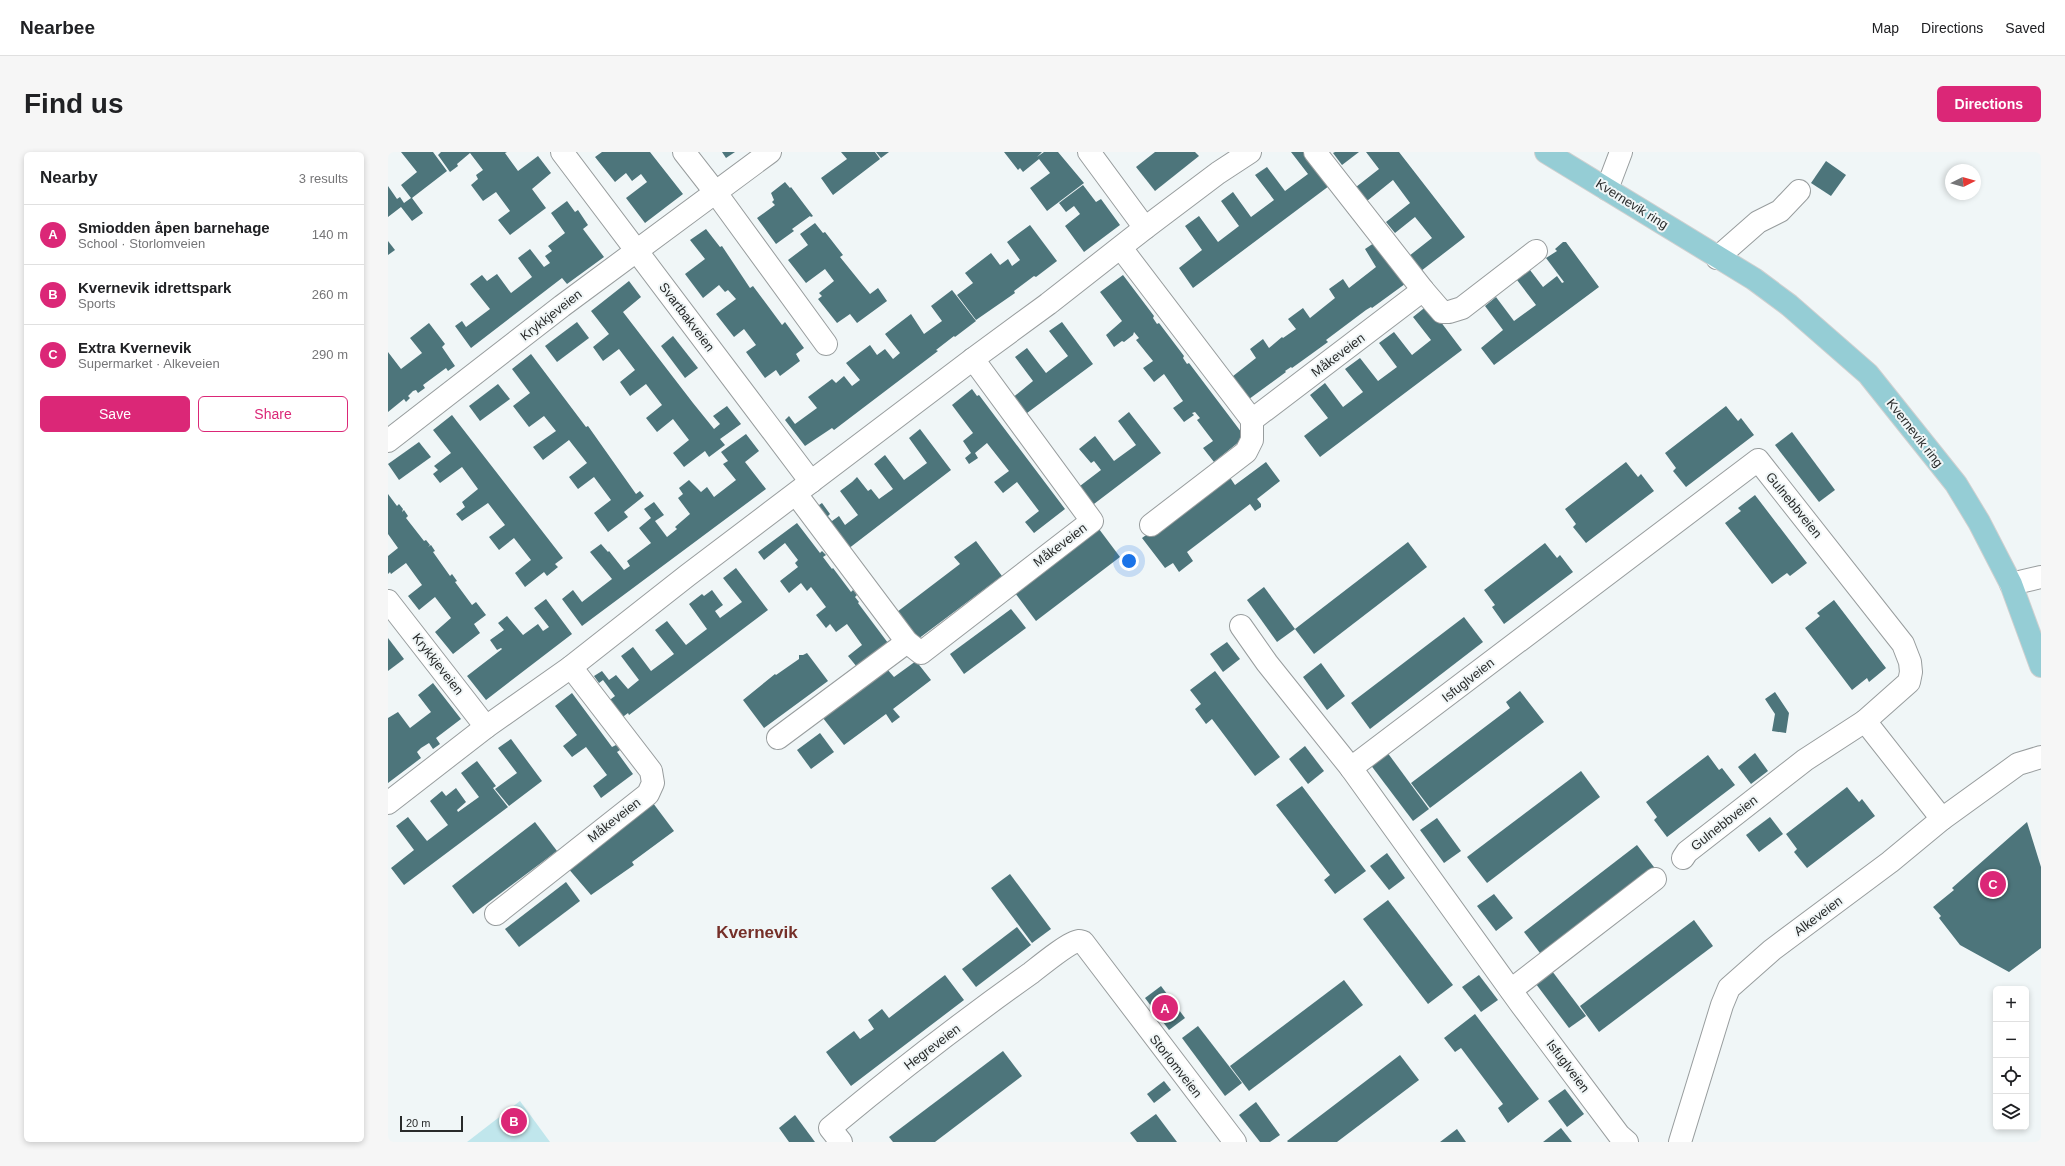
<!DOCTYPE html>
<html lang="en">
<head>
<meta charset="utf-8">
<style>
	body { margin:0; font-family:Helvetica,sans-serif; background:#f6f6f6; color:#202124 }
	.controls { position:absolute; right:12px; bottom:12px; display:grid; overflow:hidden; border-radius:6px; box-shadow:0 2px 6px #0003 }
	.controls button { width:36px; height:36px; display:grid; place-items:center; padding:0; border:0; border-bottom:1px solid #e0e0e0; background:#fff; color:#202124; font:20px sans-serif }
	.compass { position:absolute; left:1557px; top:12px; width:36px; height:36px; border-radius:50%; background:#fff; box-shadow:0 2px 6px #0003; rotate:85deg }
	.scale { position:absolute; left:12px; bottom:10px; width:63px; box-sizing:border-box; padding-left:4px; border:2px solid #282a2a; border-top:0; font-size:11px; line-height:14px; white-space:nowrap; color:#282a2a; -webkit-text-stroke:3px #f0f6f7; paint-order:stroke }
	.you { position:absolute; left:741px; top:409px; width:14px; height:14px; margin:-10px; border:3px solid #fff; border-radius:50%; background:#1a73e8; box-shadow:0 0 0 6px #1a73e833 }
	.badge { display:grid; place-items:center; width:26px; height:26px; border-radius:50%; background:#db2777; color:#fff; font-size:13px; font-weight:700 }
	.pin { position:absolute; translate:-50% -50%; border:2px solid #fff; box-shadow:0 1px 4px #0006 }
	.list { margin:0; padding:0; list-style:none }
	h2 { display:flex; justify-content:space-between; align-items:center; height:52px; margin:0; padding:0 16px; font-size:17px }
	h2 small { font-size:13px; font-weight:400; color:#757577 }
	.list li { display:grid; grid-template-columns:26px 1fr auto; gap:12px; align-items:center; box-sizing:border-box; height:60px; padding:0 16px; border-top:1px solid #e0e0e0 }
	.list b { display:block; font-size:15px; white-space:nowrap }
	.list p { margin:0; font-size:13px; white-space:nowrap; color:#757577 }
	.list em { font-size:13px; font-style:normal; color:#757577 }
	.actions { display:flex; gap:8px; padding:12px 16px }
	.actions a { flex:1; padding:9px 0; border:1px solid #db2777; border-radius:6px; text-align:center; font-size:14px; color:#db2777 }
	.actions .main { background:#db2777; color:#fff }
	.icon { flex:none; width:22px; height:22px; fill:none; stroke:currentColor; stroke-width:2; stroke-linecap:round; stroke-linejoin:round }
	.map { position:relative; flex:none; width:1653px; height:990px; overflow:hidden; border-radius:6px }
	header { display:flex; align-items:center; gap:24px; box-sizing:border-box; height:56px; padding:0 20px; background:#fff; border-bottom:1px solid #e0e0e0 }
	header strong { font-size:19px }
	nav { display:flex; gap:22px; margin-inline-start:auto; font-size:14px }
	.intro { display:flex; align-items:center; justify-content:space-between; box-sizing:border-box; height:96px; padding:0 24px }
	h1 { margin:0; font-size:28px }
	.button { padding:10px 18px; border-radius:6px; background:#db2777; color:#fff; font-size:14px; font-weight:700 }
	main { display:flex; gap:24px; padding:0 24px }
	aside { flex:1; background:#fff; border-radius:6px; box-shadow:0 2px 6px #0003 }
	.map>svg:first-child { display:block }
	.park { fill:#c0e6ec }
	.building { fill:#4d757b }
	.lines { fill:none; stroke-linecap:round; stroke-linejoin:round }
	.minor-casing { stroke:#989d9e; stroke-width:24 }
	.major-casing { stroke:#d0d0d0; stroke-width:24 }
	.minor { stroke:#fff; stroke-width:22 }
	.major { stroke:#95cdd5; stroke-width:22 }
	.labels { text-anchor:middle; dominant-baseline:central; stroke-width:4; stroke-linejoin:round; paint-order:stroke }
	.street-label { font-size:13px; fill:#282a2a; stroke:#f0f6f7 }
	.district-label { font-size:17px; font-weight:bold; fill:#752f28; stroke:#f0f6f7 }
</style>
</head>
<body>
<header>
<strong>Nearbee</strong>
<nav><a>Map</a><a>Directions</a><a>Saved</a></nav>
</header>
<div class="intro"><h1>Find us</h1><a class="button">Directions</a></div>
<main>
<aside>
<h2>Nearby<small>3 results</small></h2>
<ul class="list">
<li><span class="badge">A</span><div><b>Smiodden åpen barnehage</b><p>School · Storlomveien</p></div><em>140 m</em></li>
<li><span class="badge">B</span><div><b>Kvernevik idrettspark</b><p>Sports</p></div><em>260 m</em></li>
<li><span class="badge">C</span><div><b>Extra Kvernevik</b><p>Supermarket · Alkeveien</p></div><em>290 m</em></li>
</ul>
<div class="actions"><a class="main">Save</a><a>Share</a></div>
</aside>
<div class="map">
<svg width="1653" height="990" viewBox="0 0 1653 990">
	<rect width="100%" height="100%" fill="#f0f6f7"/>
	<!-- park -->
	<path class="park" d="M132,949L162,990H79Z"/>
	<!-- building -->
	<g class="building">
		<path d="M13,0H45L59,19L24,46L35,61L24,69L13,55L0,65V34L9,47L12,45L16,51L23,46L13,33L29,20Z"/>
		<path d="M53,0H119L117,1L130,19L150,4L163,21L144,37L158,56L122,83L110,68L122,59L108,40L95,49L83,33L90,27L88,23L95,18L82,1L69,12L70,14L62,20L50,3Z"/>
		<path d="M214,0H262L295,42L257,71L238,46L259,30L253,22L244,29L238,21L227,30L207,5Z"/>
		<path d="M334,0H347L338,6Z"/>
		<path d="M453,0H487L492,7L445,43L433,26L459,7Z"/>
		<path d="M488,0H501L493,6Z"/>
		<path d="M616,0H654L649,5L656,0H670L696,31L659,59L642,36L662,21L651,7L635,20L632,16L630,18Z"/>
		<path d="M767,0H807L811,4L767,39L748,15Z"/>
		<path d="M903,0H922L945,31L805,136L791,116L814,98L797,74L811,64L830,90L851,74L833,49L845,40L863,65L886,48L867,23L879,15L897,39L920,22Z"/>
		<path d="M947,0H971L954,13L945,1Z"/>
		<path d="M978,0H1011L1077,85L1033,119L1021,104L1044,86L1027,65L1007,81L998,70L1022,51L1005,28L979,49L968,35L991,17Z"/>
		<path d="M1438,9L1458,23L1443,44L1423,31Z"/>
		<path d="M397,30L402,36L403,35L425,64L423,65L422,64L404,77L406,79L388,92L369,66L387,53L384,50L386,48L383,41Z"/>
		<path d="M695,33L708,50L713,47L732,73L696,100L677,74L692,62L686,54L678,60L671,51Z"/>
		<path d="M179,49L187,60L190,58L200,73L195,77L216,105L179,132L174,126L83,196L67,174L74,169L78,175L102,157L82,132L94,123L99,129L109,122L123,141L144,125L130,106L142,97L156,115L162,111L157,104L164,99L160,94L177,81L163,61Z"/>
		<path d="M427,71L435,81L437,80L455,103L452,105L482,142L490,136L499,149L469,171L462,162L449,171L430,147L434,144L431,141L446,129L437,117L418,131L400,108L420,93L412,82Z"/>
		<path d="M642,73L669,109L648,125L646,124L626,139L627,141L588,168L569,143L585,131L577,121L603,101L612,113L620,107L624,114L632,108L619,90Z"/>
		<path d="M318,77L332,95L334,94L362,136L365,134L394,173L397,170L416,196L408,202L412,209L392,224L388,218L377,226L358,200L368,193L356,177L346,185L328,162L348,147L340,138L337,140L331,133L315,146L297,122L317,107L302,88Z"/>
		<path d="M0,89L7,98L0,103Z"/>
		<path d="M989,89L1021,129L984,156L983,155L978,158L938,188L940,190L904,216L903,215L897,219L898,220L857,250L840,228L868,206L862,197L875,187L881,196L894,185L895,186L908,177L900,167L915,156L922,166L947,146L941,137L955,127L961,136L988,115L977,97Z"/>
		<path d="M1175,90H1178L1211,135L1106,213L1093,196L1115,178L1097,154L1108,145L1126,169L1148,153L1129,128L1142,118L1155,135L1169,124L1174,131L1176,130L1158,106L1169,99L1167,97Z"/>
		<path d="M735,123L766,164L765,166L769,172L771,171L796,204L795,206L799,212L801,211L857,285L826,310L815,296L825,289L809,268L812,266L807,260L804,261L806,263L796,270L785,256L795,249L776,222L766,230L755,216L765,209L748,188L751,186L746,180L745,183L736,190L734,189L726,195L718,183L734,169L712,140Z"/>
		<path d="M241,129L253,145L235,160L305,251L326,277L332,272L325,264L339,254L353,272L332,287L337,293L321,305L317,299L296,315L285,301L301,288L285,267L269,280L258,266L274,253L258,232L242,244L232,230L247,218L231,197L215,209L205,195L221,182L203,159Z"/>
		<path d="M564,138L588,169L567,185L566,184L548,198L550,199L446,278L444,276L417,294L397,268L401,264L407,272L429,256L420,245L444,227L448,231L456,224L464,234L472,228L458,211L482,193L489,203L497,197L505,207L512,201L497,182L523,162L536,182L554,169L543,154Z"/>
		<path d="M1040,153L1074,198L932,305L916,284L940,266L922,243L937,231L955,255L975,240L957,217L972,206L990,229L1009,215L991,191L1006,180L1024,203L1043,188L1025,165Z"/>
		<path d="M189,170L201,186L169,210L157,194Z"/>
		<path d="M674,170L705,212L635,264L623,247L645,229L627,205L639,196L658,221L680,204L661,179Z"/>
		<path d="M41,171L57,192L54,195L67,214L60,219L58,216L35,233L37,236L30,241L28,238L25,239L20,244L22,246L18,250L16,247L0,260V200L13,217L34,201L22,186Z"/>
		<path d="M285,184L310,216L297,226L273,194Z"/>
		<path d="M143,202L198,275L200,274L248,342L252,339L256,344L236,360L240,365L220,380L206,361L223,348L206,325L190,337L181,325L199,311L181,288L155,308L145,295L168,279L156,264L141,275L125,254L142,241L124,217Z"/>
		<path d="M110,232L122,247L92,269L81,254Z"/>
		<path d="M584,237L589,244L591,243L677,357L646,381L637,370L651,359L629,330L615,341L606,330L621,319L599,291L587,301L590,306L581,312L577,306L583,301L575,289L585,281L564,253Z"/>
		<path d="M1338,254L1350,269L1353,266L1366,283L1298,335L1285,319L1288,316L1277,301Z"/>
		<path d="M741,260L773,301L702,355L688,337L713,318L706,309L703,311L691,297L707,284L726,309L748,293L730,269Z"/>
		<path d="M64,263L175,406L167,412L170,415L159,424L156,420L137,435L127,421L143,408L126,386L111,398L101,385L117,373L100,351L74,369L68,362L77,355L74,350L90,337L74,315L52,331L45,322L50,318L46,314L63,301L45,278Z"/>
		<path d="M532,277L563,318L460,397L428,355L434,351L442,362L440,364L444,369L451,364L457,373L470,363L452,339L464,330L469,325L480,339L483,337L491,347L505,337L486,312L497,303L516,328L539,311L521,286Z"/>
		<path d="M1404,280L1447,338L1431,350L1387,293Z"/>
		<path d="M358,282L371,299L357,310L378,337L194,474L174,447L185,438L194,450L224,427L202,400L213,392L220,400L221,399L236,418L242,414L239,409L263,391L251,376L263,366L256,357L266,350L276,363L267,369L279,385L289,377L287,375L302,362L290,346L295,342L291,336L301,328L313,340L319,335L326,345L348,328L335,312L340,309L333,300Z"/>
		<path d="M31,290L43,305L11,328L0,312Z"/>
		<path d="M878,310L892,329L869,347L873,352V355L867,359L862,352L799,400L805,409L791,420L785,411L777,416L754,386L841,324L847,333Z"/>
		<path d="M1238,310L1250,325L1253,322L1266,339L1198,391L1185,375L1188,372L1177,357Z"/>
		<path d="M0,342L9,354L11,352L15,357L14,360L16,358L20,364L18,366L36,389L38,388L42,393L40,395L43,393L47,399L45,400L62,424L64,422L69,429L67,430L84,453L88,450L98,463L86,472L92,481L65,502L47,480L63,466L47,445L31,458L20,444L34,433L18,411L3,422L2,420L0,422V404L10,396L0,382Z"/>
		<path d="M1367,343L1419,411L1402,424L1399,421L1384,432L1337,371L1353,359L1350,356Z"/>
		<path d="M409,371L432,401L434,399L438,403L435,405L444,417L445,416L463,440L465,438L469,443L467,445L471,450L470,451L500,491L469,515L460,504L474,493L459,472L448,480L442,472L438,476L428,463L438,455L423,435L419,439L413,431L401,441L392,429L410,415L407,411L410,408L397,391L376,408L370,400Z"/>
		<path d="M711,377L732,405L648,469L627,441Z"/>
		<path d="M588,389L614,424L530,487L509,460L572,412L566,405Z"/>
		<path d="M1020,390L1039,415L926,502L907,477Z"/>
		<path d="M1157,391L1169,406L1172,403L1185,420L1116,472L1104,455L1107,453L1096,438Z"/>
		<path d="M348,416L380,458L241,563L240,561L232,567L219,550L227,544L215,528L211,531L206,524L214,519L221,528L228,523L240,537L251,528L233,504L245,495L263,519L286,502L267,478L279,469L298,493L319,477L301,452L314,442L316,444L324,438L335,453L327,459L332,466L354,450L335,426Z"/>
		<path d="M876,435L907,477L889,490L859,448Z"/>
		<path d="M158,447L184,482L98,548L79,524L114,497L113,496L109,498L102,488L116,478L110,471L119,464L135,483L150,472L155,479L161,475L146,456Z"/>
		<path d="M1446,448L1498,516L1481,530L1479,526L1464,538L1417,476L1432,464L1429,461Z"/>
		<path d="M623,457L638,476L576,522L562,502Z"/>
		<path d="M1076,465L1095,490L982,577L963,551Z"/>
		<path d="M0,486L16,507L0,519Z"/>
		<path d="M839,490L852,507L835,520L822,502Z"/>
		<path d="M419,501L440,529L376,576L355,548L387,522L388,523L411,507V503H415Z"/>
		<path d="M528,509L543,528L505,557L512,565L504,571L498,562L456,593L435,566L499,517L506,525Z"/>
		<path d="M933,511L957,544L939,558L915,525Z"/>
		<path d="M827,519L892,605L867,624L824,567L818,572L807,557L813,552L802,538Z"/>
		<path d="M45,531L73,567L48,586L52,592L45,597L41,591L33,596L29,600L33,606L0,631V566L10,560L22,576L43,560L30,543Z"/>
		<path d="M1132,539L1156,570L1042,656L1023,631L1122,556L1118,550Z"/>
		<path d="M1387,540L1401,561L1398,581L1384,579L1387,562L1377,547Z"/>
		<path d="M184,541L224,595L228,593L232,598L229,600L245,622L213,646L205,634L219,623L198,595L184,605L175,594L189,583L167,554Z"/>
		<path d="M432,581L446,600L423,617L409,598Z"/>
		<path d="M123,587L154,629L121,654L107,637L129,621L110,596Z"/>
		<path d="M917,594L936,619L920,632L901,607Z"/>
		<path d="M999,600L1041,657L1025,669L982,612Z"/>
		<path d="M1367,601L1380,619L1363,632L1350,615Z"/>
		<path d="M1320,603L1331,618L1334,616L1347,633L1279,685L1266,668L1269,665L1258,650Z"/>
		<path d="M89,609L108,634L105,636L120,655L16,733L3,716L26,698L8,674L20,665L39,689L60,673L42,649L54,639L58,644L68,636L78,650L69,658L70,660L91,645L73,621Z"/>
		<path d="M1193,619L1212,645L1099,731L1079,705Z"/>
		<path d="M914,634L978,719L947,742L936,728L942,723L888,653Z"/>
		<path d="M1459,635L1471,650L1474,647L1487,664L1419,716L1406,700L1409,697L1398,682Z"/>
		<path d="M265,651L286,679L244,710L246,713L203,743L179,715Z"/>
		<path d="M1382,665L1395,682L1371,700L1358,683Z"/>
		<path d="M1049,666L1073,699L1056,711L1032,678Z"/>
		<path d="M147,670L169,699L85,762L64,734Z"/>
		<path d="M1639,670L1653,715V796L1621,820L1572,793L1551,766L1553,764L1545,755L1566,738L1564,736Z"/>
		<path d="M1249,693L1269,719L1155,805L1136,780Z"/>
		<path d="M999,701L1017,726L1001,738L982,714Z"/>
		<path d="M622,722L663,777L644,791L603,736Z"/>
		<path d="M178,730L192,749L131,795L117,777Z"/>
		<path d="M1106,742L1125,766L1108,779L1089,754Z"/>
		<path d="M1000,748L1065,833L1040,852L975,767Z"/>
		<path d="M1306,768L1325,794L1211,880L1192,854Z"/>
		<path d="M629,775L643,793L588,835L574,817Z"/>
		<path d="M1161,815L1198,864L1181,876L1145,828Z"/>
		<path d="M557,823L576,848L463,934L438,900L466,879L472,887L486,877L480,868L494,857L501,866Z"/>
		<path d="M1091,823L1110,848L1093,860L1074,835Z"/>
		<path d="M956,828L975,853L861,939L842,914Z"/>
		<path d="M773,834L797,866L781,878L757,846Z"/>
		<path d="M1087,862L1151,947L1120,971L1110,956L1115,952L1073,896L1067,900L1056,886Z"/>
		<path d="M810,874L854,931L837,944L794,886Z"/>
		<path d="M615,899L634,924L547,990H505L501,985Z"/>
		<path d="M1012,903L1031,928L949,990H900L899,989Z"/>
		<path d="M776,929L783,938L766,951L759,942Z"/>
		<path d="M1177,937L1196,962L1179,975L1160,949Z"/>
		<path d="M868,950L892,983L882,990H872L851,963Z"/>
		<path d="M768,962L789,990H749L742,981Z"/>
		<path d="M407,963L427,990H401L391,976Z"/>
		<path d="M1173,976L1184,990H1155Z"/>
		<path d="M1069,977L1078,990H1052Z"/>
	</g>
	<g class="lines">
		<!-- minor casing -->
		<g class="minor-casing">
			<g id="minor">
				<path d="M174,0L423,330"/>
				<path d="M296,0L328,41L438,192"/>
				<path d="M701,0L757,76"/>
				<path d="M1219,37L1233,0"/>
				<path d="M733,96L864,268L1035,138L927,0"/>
				<path d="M1329,106L1370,70L1392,59L1411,39"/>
				<path d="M1035,138L1054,160H1061L1074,156L1148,99"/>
				<path d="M0,289L174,154L382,0"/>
				<path d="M408,342L519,490L533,501L704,369L585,207"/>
				<path d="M763,373L858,300L864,288V268"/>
				<path d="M1623,432L1653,425"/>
				<path d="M0,449L98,575"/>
				<path d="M853,474L879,511L963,616L1132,851L1231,983L1239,990"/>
				<path d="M1477,569L1554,667"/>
				<path d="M390,586L519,490"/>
				<path d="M963,616L1370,308L1515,492L1522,510L1523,520L1521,530L1477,569L1417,608L1299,700L1295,706"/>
				<path d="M0,651L98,575L183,515L300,423L585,207L660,152L757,76L830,21L862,0"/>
				<path d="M108,762L260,642L265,631L263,619L183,515"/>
				<path d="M1123,838L1267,727"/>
				<path d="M453,990L442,976C507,922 574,870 643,821C652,814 681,790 691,789L695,790L847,990"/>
				<path d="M1292,990L1334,853L1341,836L1384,798L1502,710L1554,667L1630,612L1653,605"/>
			</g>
		</g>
		<!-- major casing -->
		<g class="major-casing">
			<path id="major" d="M1158,0L1366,127L1401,153L1480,222L1568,332L1591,370L1623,432L1653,514"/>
		</g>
		<!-- minor -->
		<use href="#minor" class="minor"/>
		<!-- major -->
		<use href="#major" class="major"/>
	</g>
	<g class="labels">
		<!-- street labels -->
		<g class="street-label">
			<text transform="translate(1244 52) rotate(32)">Kvernevik ring</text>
			<text transform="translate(163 163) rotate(-38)">Krykkjeveien</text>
			<text transform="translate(299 165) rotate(53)">Svartbakveien</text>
			<text transform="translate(950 203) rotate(-37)">Måkeveien</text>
			<text transform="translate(1527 281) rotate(52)">Kvernevik ring</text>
			<text transform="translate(1406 353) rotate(51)">Gulnebbveien</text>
			<text transform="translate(672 393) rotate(-37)">Måkeveien</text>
			<text transform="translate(50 512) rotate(52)">Krykkjeveien</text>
			<text transform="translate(1080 528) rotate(-38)">Isfuglveien</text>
			<text transform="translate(226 668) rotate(-38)">Måkeveien</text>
			<text transform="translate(1336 671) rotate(-38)">Gulnebbveien</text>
			<text transform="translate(1430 764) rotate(-37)">Alkeveien</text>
			<text transform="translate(544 895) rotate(-37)">Hegreveien</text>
			<text transform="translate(788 914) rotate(52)">Storlomveien</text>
			<text transform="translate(1180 914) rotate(53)">Isfuglveien</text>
		</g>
		<!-- district labels -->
		<g class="district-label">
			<text x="369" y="780">Kvernevik</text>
		</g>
	</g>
</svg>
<div class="controls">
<button>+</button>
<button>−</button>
<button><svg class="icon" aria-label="locate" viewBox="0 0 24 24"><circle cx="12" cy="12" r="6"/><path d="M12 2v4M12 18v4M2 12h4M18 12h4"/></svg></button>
<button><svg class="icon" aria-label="layers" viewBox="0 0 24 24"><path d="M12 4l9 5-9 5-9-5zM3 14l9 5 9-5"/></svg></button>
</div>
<svg class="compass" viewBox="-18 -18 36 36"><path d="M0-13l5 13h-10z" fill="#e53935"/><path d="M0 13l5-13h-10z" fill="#757577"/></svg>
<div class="scale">20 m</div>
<div class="you"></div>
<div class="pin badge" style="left:777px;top:856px">A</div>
<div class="pin badge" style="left:126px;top:969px">B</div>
<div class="pin badge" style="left:1605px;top:732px">C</div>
</div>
</main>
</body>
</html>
